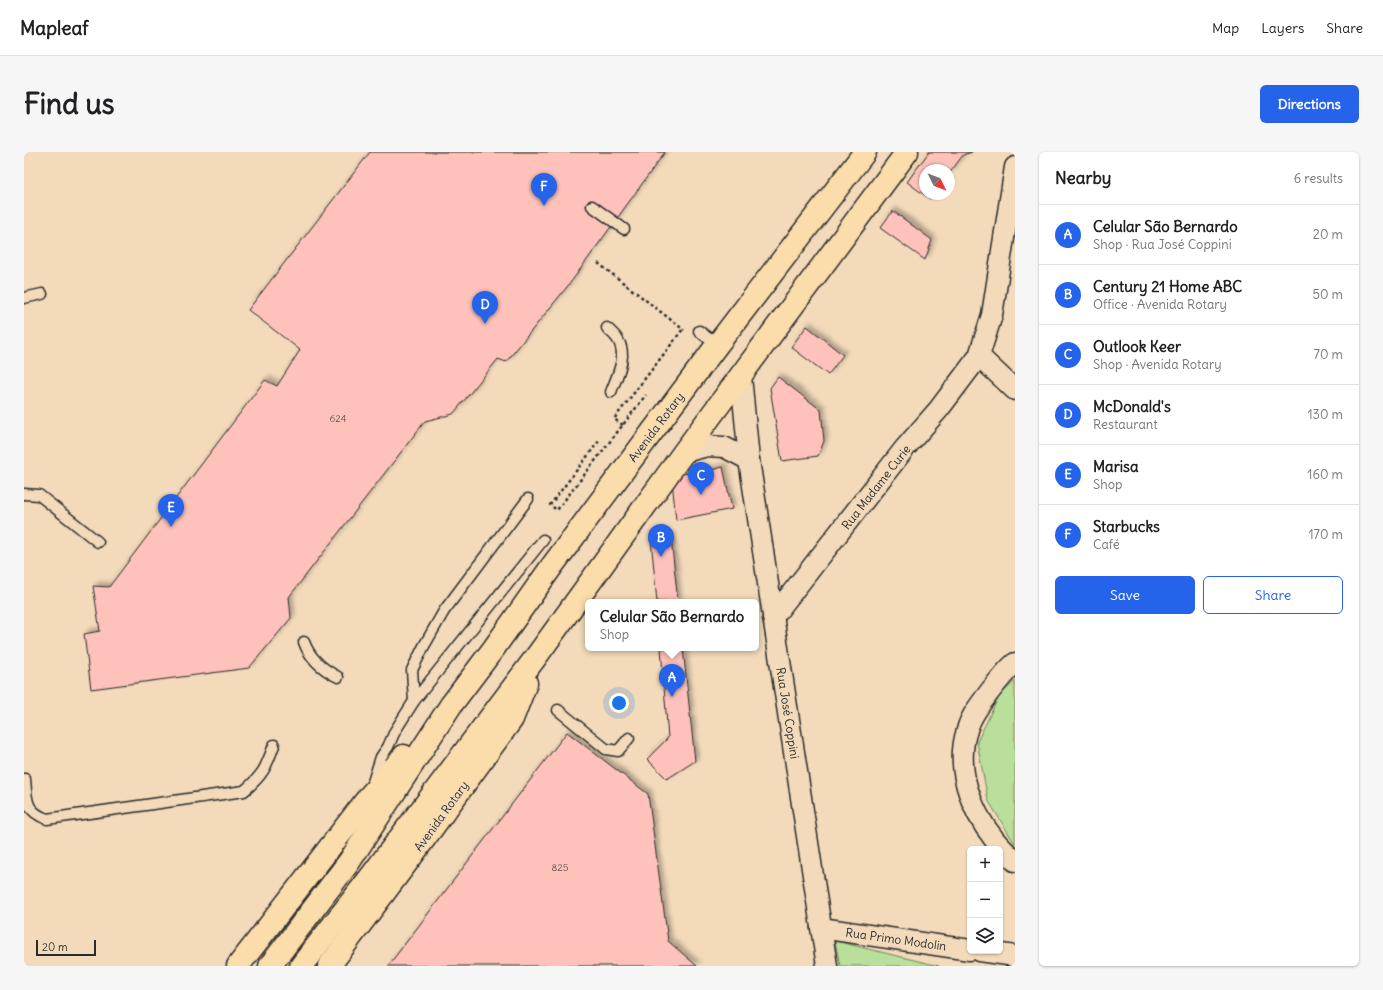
<!DOCTYPE html>
<html lang="en">
<head>
<meta charset="utf-8">
<style>
	body { margin:0; font-family:Delius,sans-serif; background:#f6f6f6; color:#202124 }
	.controls { position:absolute; right:12px; bottom:12px; display:grid; overflow:hidden; border-radius:6px; box-shadow:0 1px 3px #0004 }
	.controls button { width:36px; height:36px; display:grid; place-items:center; padding:0; border:0; border-bottom:1px solid #e0e0e0; background:#fff; color:#202124; font:20px sans-serif }
	.compass { position:absolute; left:895px; top:12px; width:36px; height:36px; border-radius:50%; background:#fff; box-shadow:0 1px 3px #0004; rotate:133deg }
	.scale { position:absolute; left:12px; bottom:10px; width:60px; box-sizing:border-box; padding-left:4px; border:2px solid #2b2b2b; border-top:0; font-size:11px; line-height:14px; white-space:nowrap; color:#2b2b2b; -webkit-text-stroke:3px #f2daba; paint-order:stroke }
	.you { position:absolute; left:595px; top:551px; width:14px; height:14px; margin:-10px; border:3px solid #fff; border-radius:50%; background:#1a73e8; box-shadow:0 0 0 6px #1a73e833 }
	.badge { display:grid; place-items:center; width:26px; height:26px; border-radius:50%; background:#2563eb; color:#fff; font-size:13px; font-weight:700 }
	.pin { position:absolute; translate:-50% -33px; filter:drop-shadow(0 1px 2px #0008) }
	.pin::after { content:''; position:absolute; top:21px; width:14px; height:12px; background:inherit; clip-path:polygon(0 0,100% 0,50% 100%) }
	.popup { position:absolute; left:561px; top:447px; width:174px; height:52px; box-sizing:border-box; display:grid; place-content:center; border-radius:6px; background:#fff; filter:drop-shadow(0 1px 3px #0005); font-size:13px; white-space:nowrap; color:#757577 }
	.popup b { font-size:15px; color:#202124 }
	.popup::after { content:''; position:absolute; left:50%; top:100%; margin-left:-8px; border:8px solid transparent; border-top-color:#fff }
	.list { margin:0; padding:0; list-style:none }
	h2 { display:flex; justify-content:space-between; align-items:center; height:52px; margin:0; padding:0 16px; font-size:17px }
	h2 small { font-size:13px; font-weight:400; color:#757577 }
	.list li { display:grid; grid-template-columns:26px 1fr auto; gap:12px; align-items:center; box-sizing:border-box; height:60px; padding:0 16px; border-top:1px solid #e0e0e0 }
	.list b { display:block; font-size:15px; white-space:nowrap }
	.list p { margin:0; font-size:13px; white-space:nowrap; color:#757577 }
	.list em { font-size:13px; font-style:normal; color:#757577 }
	.actions { display:flex; gap:8px; padding:12px 16px }
	.actions a { flex:1; padding:9px 0; border:1px solid #2563eb; border-radius:6px; text-align:center; font-size:14px; color:#2563eb }
	.actions .main { background:#2563eb; color:#fff }
	.icon { flex:none; width:22px; height:22px; fill:none; stroke:currentColor; stroke-width:2; stroke-linecap:round; stroke-linejoin:round }
	.map { position:relative; flex:none; width:991px; height:814px; overflow:hidden; border-radius:6px }
	header { display:flex; align-items:center; gap:24px; box-sizing:border-box; height:56px; padding:0 20px; background:#fff; border-bottom:1px solid #e0e0e0 }
	header strong { font-size:19px }
	nav { display:flex; gap:22px; margin-inline-start:auto; font-size:14px }
	.intro { display:flex; align-items:center; justify-content:space-between; box-sizing:border-box; height:96px; padding:0 24px }
	h1 { margin:0; font-size:28px }
	.button { padding:10px 18px; border-radius:6px; background:#2563eb; color:#fff; font-size:14px; font-weight:700 }
	main { display:flex; gap:24px; padding:0 24px }
	aside { flex:1; background:#fff; border-radius:6px; box-shadow:0 1px 3px #0004 }
	.map>svg:first-child { display:block }
	.green { fill:#b9df9a; stroke:#728562 }
	.building { fill:#fec2bb; stroke:#2b2b2b; filter:url(#shadow) }
	.lines { fill:none; stroke-linecap:round; stroke-linejoin:round }
	.service-casing { stroke:#2b2b2b; stroke-width:13 }
	.minor-casing { stroke:#2b2b2b; stroke-width:23 }
	.primary-casing { stroke:#2b2b2b; stroke-width:25 }
	.path { stroke:#2b2b2b; stroke-width:2.5; stroke-dasharray:3 3; stroke-linecap:butt }
	.service { stroke:#f2daba; stroke-width:10 }
	.minor { stroke:#f2daba; stroke-width:20 }
	.primary { stroke:#fbdcab; stroke-width:22 }
	.labels { text-anchor:middle; dominant-baseline:central; stroke-width:3; stroke-linejoin:round; paint-order:stroke }
	.number-label { font-size:10px; fill:#60514f }
	.street-label { font-size:12px; fill:#2b2b2b; stroke:#f2daba }
</style>
</head>
<body>
<header>
<strong>Mapleaf</strong>
<nav><a>Map</a><a>Layers</a><a>Share</a></nav>
</header>
<div class="intro"><h1>Find us</h1><a class="button">Directions</a></div>
<main>
<div class="map">
<svg width="991" height="814" viewBox="0 0 991 814">
	<defs>
		<filter id="shadow"><feDropShadow dx="3.5" dy="-3.5" stdDeviation="2" flood-color="#0004"/></filter>
	</defs>
	<rect width="100%" height="100%" fill="#f2daba"/>
	<filter id="ink" filterUnits="userSpaceOnUse"><feTurbulence type="fractalNoise" baseFrequency=".025" numOctaves="2"/><feDisplacementMap in="SourceGraphic" scale="8" xChannelSelector="R" yChannelSelector="G"/><feConvolveMatrix kernelMatrix="1 2 1 2 8 2 1 2 1" color-interpolation-filters="sRGB"/></filter>
	<g filter="url(#ink)">
		<!-- green -->
		<g class="green">
			<path d="M991,529V692L964,648L953,590L975,544Z"/>
			<path d="M811,789L915,814H816Z"/>
		</g>
		<!-- building -->
		<g class="building">
			<path d="M346,0H641L547,130L482,210L474,207L429,262L401,269L265,445L267,466L225,516L67,537L60,482L76,479L69,434L85,435L241,228L253,234L276,198L224,158Z"/>
			<path d="M905,0H948L939,3L925,22V18H901V42H910L906,47L883,30Z"/>
			<path d="M869,59L908,88L901,108L856,76Z"/>
			<path d="M783,174L819,203L804,223L767,195Z"/>
			<path d="M754,225L797,258L800,289L794,304L758,309L746,236Z"/>
			<path d="M699,315L708,357L652,368L648,329L656,322L681,320Z"/>
			<path d="M647,386L654,450H633L627,387Z"/>
			<path d="M637,496H659L671,609L643,627L623,607L644,586Z"/>
			<path d="M543,580L624,642L644,789L673,814H364Z"/>
		</g>
		<g class="lines">
			<!-- service casing -->
			<g class="service-casing">
				<g id="service">
					<path d="M568,54L600,77"/>
					<path d="M0,146L18,142"/>
					<path d="M583,176C586,179 591,183 594,188C604,204 593,224 587,240"/>
					<path d="M675,179L693,193"/>
					<path d="M0,342L15,343L74,390"/>
					<path d="M280,490C286,507 298,517 314,525"/>
					<path d="M390,549L519,388"/>
					<path d="M534,558L582,597L594,599L605,586"/>
					<path d="M1,627C3,648 1,659 23,667L220,639C239,623 242,616 250,593"/>
					<path d="M348,633L357,605L364,595L371,579L390,549L388,518L400,494L420,459L504,347"/>
				</g>
			</g>
			<!-- minor casing -->
			<g class="minor-casing">
				<g id="minor">
					<path d="M955,204L991,238"/>
					<path d="M717,224L725,308L803,814"/>
					<path d="M660,300L683,294L700,295L725,308"/>
					<path d="M749,465L881,296L915,257L955,204L968,163L991,15"/>
					<path d="M991,511C982,519 974,529 967,538C958,550 947,563 943,578C931,615 946,657 970,687C976,695 984,702 991,709"/>
					<path d="M797,776L946,798"/>
					<path d="M956,799L991,804"/>
				</g>
			</g>
			<!-- primary casing -->
			<g class="primary-casing">
				<g id="primary">
					<path d="M214,814L344,646L380,604"/>
					<path d="M246,814L325,710L427,553L470,496L528,414L693,193L841,0"/>
					<path d="M277,814L345,727L512,505L660,300L883,0"/>
					<path d="M305,814L387,705L488,567L502,531"/>
				</g>
			</g>
			<!-- path -->
			<g class="path">
				<path d="M574,111L660,178"/>
				<path d="M599,273L590,267L659,177"/>
				<path d="M575,289L526,353L533,358L622,243"/>
			</g>
			<!-- service -->
			<use href="#service" class="service"/>
			<!-- minor -->
			<use href="#minor" class="minor"/>
			<!-- primary -->
			<use href="#primary" class="primary"/>
		</g>
	</g>
	<g class="labels">
		<!-- number labels -->
		<g class="number-label">
			<text x="314" y="266">624</text>
			<text x="536" y="715">825</text>
		</g>
		<!-- street labels -->
		<g class="street-label">
			<text transform="translate(632 275) rotate(-53)">Avenida Rotary</text>
			<text transform="translate(852 335) rotate(-52)">Rua Madame Curie</text>
			<text transform="translate(764 561) rotate(81)">Rua José Coppini</text>
			<text transform="translate(417 664) rotate(-54)">Avenida Rotary</text>
			<text transform="translate(872 787) rotate(8)">Rua Primo Modolin</text>
		</g>
	</g>
</svg>
<div class="controls">
<button>+</button>
<button>−</button>
<button><svg class="icon" aria-label="layers" viewBox="0 0 24 24"><path d="M12 4l9 5-9 5-9-5zM3 14l9 5 9-5"/></svg></button>
</div>
<svg class="compass" viewBox="-18 -18 36 36"><path d="M0-13l5 13h-10z" fill="#e53935"/><path d="M0 13l5-13h-10z" fill="#757577"/></svg>
<div class="scale">20 m</div>
<div class="you"></div>
<div class="pin badge" style="left:648px;top:545px">A</div>
<div class="popup"><b>Celular São Bernardo</b>Shop</div>
<div class="pin badge" style="left:637px;top:405px">B</div>
<div class="pin badge" style="left:677px;top:343px">C</div>
<div class="pin badge" style="left:461px;top:172px">D</div>
<div class="pin badge" style="left:147px;top:375px">E</div>
<div class="pin badge" style="left:520px;top:54px">F</div>
</div>
<aside>
<h2>Nearby<small>6 results</small></h2>
<ul class="list">
<li><span class="badge">A</span><div><b>Celular São Bernardo</b><p>Shop · Rua José Coppini</p></div><em>20 m</em></li>
<li><span class="badge">B</span><div><b>Century 21 Home ABC</b><p>Office · Avenida Rotary</p></div><em>50 m</em></li>
<li><span class="badge">C</span><div><b>Outlook Keer</b><p>Shop · Avenida Rotary</p></div><em>70 m</em></li>
<li><span class="badge">D</span><div><b>McDonald's</b><p>Restaurant</p></div><em>130 m</em></li>
<li><span class="badge">E</span><div><b>Marisa</b><p>Shop</p></div><em>160 m</em></li>
<li><span class="badge">F</span><div><b>Starbucks</b><p>Café</p></div><em>170 m</em></li>
</ul>
<div class="actions"><a class="main">Save</a><a>Share</a></div>
</aside>
</main>
</body>
</html>
